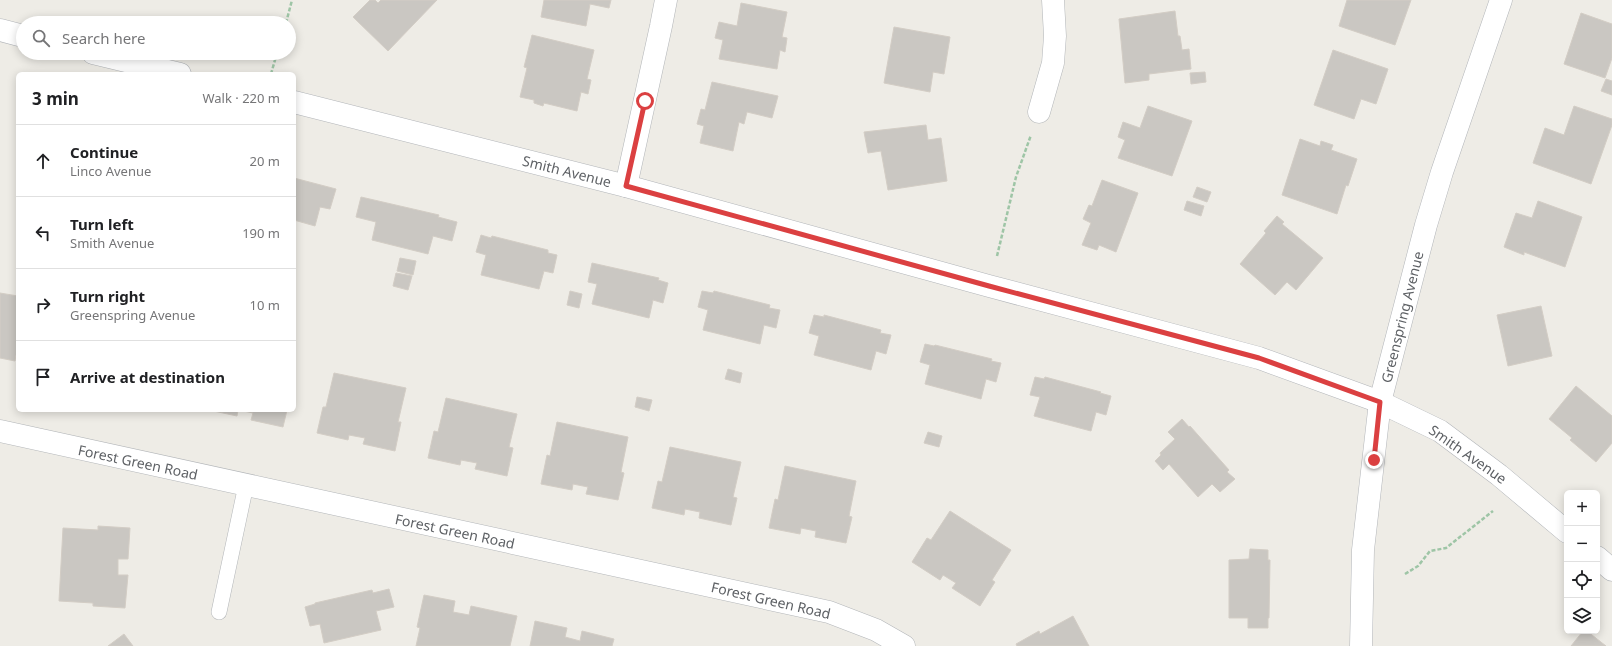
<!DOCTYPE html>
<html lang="en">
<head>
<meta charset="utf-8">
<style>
	body { margin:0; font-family:"Noto Sans",sans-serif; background:#f6f6f6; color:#202124 }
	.controls { position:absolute; right:12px; bottom:12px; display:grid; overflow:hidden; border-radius:6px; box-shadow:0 2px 10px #0003 }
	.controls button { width:36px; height:36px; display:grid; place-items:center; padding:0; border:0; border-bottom:1px solid #e0e0e0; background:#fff; color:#202124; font:20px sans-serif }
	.stop { position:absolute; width:12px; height:12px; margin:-9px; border:3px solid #db4041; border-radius:50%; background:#fff }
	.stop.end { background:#db4041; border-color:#fff; box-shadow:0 1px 4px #0008 }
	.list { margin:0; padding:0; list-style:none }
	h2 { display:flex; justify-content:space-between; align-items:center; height:52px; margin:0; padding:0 16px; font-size:17px }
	h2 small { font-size:13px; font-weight:400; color:#757577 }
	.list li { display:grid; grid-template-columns:26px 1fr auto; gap:12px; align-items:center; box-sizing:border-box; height:72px; padding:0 16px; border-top:1px solid #e0e0e0 }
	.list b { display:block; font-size:15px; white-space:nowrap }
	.list p { margin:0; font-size:13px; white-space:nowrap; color:#757577 }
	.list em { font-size:13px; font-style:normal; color:#757577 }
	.icon { flex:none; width:22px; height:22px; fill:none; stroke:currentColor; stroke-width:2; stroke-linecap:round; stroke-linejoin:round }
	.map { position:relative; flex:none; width:1612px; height:646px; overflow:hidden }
	.search { position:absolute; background:#fff; box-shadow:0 2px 10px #0003; left:16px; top:16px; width:280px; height:44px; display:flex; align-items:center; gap:10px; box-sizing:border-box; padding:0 14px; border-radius:22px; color:#757577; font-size:15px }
	.panel { position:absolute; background:#fff; box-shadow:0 2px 10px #0003; left:16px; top:72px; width:280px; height:340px; border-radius:6px }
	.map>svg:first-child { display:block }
	.building { fill:#cac7c2; stroke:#d3cdc5 }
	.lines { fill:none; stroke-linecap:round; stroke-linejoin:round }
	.lane-casing { stroke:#b3b6b9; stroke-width:16 }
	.street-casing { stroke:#b3b6b9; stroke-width:23 }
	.secondary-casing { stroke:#b2b5b9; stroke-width:23 }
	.path { stroke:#9ec5a6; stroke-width:2.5; stroke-dasharray:4 2; stroke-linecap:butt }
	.lane { stroke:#fff; stroke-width:15 }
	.street { stroke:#fff; stroke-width:22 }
	.secondary { stroke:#fff; stroke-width:22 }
	.route { stroke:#db4041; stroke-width:5 }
	.labels { text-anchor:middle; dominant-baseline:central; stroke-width:4; stroke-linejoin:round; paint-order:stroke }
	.street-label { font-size:14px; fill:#5e6165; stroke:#fff }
</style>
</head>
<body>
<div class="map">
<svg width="1612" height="646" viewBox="0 0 1612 646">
	<rect width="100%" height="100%" fill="#eeece6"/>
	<!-- building -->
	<g class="building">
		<path d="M370,0H375L378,3L381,0H437L388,51L353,17Z"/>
		<path d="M544,0H611L609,8L590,4L586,26L541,17Z"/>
		<path d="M1347,0H1411L1395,45L1339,26Z"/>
		<path d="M741,3L787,12L782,37L787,38L785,52L780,50L777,69L719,59L723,40L715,38L719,22L737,26Z"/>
		<path d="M1175,11L1178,36H1180L1182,50L1189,49L1191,69L1149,74V80L1125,83L1119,19Z"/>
		<path d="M1581,13L1612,24V58L1605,78L1564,64Z"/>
		<path d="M894,27L950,37L944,74L933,72L930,92L884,83Z"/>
		<path d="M532,35L594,50L587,79L591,80L588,94L581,92L577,111L544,103L543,106L534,103V100L520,97L527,68L524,67Z"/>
		<path d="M1333,50L1388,69L1376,104L1361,99L1354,119L1314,105Z"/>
		<path d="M1205,72L1206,82L1191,84L1190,73Z"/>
		<path d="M1606,79L1612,81V95L1601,91Z"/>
		<path d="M712,82L778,96L772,118L747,112L744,124L739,122L733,151L700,143L704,126L697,124L701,109L705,110Z"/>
		<path d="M1148,106L1192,121L1172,176L1118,158L1125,140L1118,137L1123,122L1140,128Z"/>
		<path d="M1574,106L1612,119V125L1591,184L1533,163L1545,128L1564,135Z"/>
		<path d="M926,125L928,140L941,138L947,181L888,190L881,151L868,153L864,132Z"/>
		<path d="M1300,139L1320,146L1321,141L1333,145L1331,150L1357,159L1348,186L1346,185L1337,214L1282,195Z"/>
		<path d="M294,178L336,189L330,209L320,207L315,226L294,220Z"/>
		<path d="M1102,180L1138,193L1116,252L1099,245L1097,250L1082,245L1091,223L1083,219L1089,205L1092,206Z"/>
		<path d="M1197,187L1211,192L1207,202L1193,197Z"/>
		<path d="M361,197L439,215L438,217L457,222L452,241L433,236L428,254L372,240L376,222L356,217Z"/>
		<path d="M1187,201L1204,206L1201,216L1184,210Z"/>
		<path d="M1538,201L1582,217L1565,267L1524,252V255L1504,247L1516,213L1532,218Z"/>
		<path d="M1277,216L1284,222L1282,224L1323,258L1296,290L1287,282L1275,295L1240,264L1266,233L1264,231Z"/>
		<path d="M481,235L491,238L492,236L548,250V253L557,255L553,273L544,271L539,289L481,275L486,255L476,252Z"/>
		<path d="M400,258L416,261L413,275L397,271Z"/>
		<path d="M592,263L659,278L658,280L668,283L663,303L653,300L649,318L592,304L597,284L588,282Z"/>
		<path d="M396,273L412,276L408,290L393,286Z"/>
		<path d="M570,291L582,294L579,308L567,305Z"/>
		<path d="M702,291L713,293L714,291L770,305L769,308L780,310L776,328L764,325L760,344L703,330L708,310L698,307Z"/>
		<path d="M0,293L18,296V355H16L15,361L0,358Z"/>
		<path d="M1541,306L1552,356L1508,366L1497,315Z"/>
		<path d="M814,315L824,317V315L881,330L880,333L891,335L886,354L876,351L871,370L814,355L819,336L809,333Z"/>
		<path d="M925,344L934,346L935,345L992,359L991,361L1001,363L996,382L986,379L981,399L925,384L930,365L920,362Z"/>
		<path d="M728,369L742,373L740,383L725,379Z"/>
		<path d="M334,373L406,388L398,422H401L395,451L363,444L365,438L349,435L348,440L317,433L323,407H326Z"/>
		<path d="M1035,377L1044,379L1045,377L1101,392L1100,393L1111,396L1106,415L1096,412L1091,431L1034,416L1040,397L1030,395Z"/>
		<path d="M1576,386L1612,416V443L1596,462L1570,440L1572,438L1549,419Z"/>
		<path d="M637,397L652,400L649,411L635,407Z"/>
		<path d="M446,398L517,414L509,447L513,448L507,476L475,469L477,463L461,460L460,465L428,458L434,431L438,432Z"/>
		<path d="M209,410H238L237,416Z"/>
		<path d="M239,410H287L283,427L251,420L253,413Z"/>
		<path d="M1182,419L1189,427L1190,426L1229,470L1227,472L1235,479L1220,492L1212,484L1198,497L1169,464L1163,470L1155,461L1161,455L1160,453L1175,439L1168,432Z"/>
		<path d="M557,422L628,437L621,472L624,473L618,500L586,494L588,487L573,484L572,490L541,484L547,455L550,456Z"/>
		<path d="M928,432L942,436L939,447L924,443Z"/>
		<path d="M670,447L741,462L733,497L737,498L731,525L699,518L700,512L685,509L684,515L652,508L658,481L662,482Z"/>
		<path d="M785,466L856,481L849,516L852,517L846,543L815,537L816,531L801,528L800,534L769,528L775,499L778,500Z"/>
		<path d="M950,511L1011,550L992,580L995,582L980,606L952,588L956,583L943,575L940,580L912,562L927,538L931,540Z"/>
		<path d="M98,526L130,528L128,559H118V575H128L125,608L93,606V603L59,601L63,528L98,530Z"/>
		<path d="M1250,549L1268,550V560H1270L1269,618H1268V628H1248V618H1229V560L1249,559Z"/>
		<path d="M389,589L394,607L376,611L381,630L324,643L320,624L310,626L305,607L315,604V603L372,590L373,593Z"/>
		<path d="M424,595L455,601L453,612L469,615L471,606L517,616L510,646H416L420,628L417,627Z"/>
		<path d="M1073,616L1089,646H1017L1016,644L1039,631L1040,634Z"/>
		<path d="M535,621L567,628L565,637L580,641L582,631L614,639L612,646H530Z"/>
		<path d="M1583,631H1587L1606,646H1571Z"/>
		<path d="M124,634L133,646H108Z"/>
	</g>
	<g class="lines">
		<!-- lane casing -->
		<g class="lane-casing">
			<path id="lane" d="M219,612L246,485"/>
		</g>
		<!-- street casing -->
		<g class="street-casing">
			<g id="street">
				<path d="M1039,112L1053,63L1055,36L1053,0"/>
				<path d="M626,186L661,26L666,0"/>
				<path d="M0,431L829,612L876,630L904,646"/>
			</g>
		</g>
		<!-- secondary casing -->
		<g class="secondary-casing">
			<g id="secondary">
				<path d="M0,30L23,36"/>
				<path d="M93,53L180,74"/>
				<path d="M294,102L626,186L989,286L1259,358L1380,402L1440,431L1499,475L1567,532"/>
				<path d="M1597,557L1612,570"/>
				<path d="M1361,646L1363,550L1380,402L1426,225L1442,172L1501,0"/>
			</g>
		</g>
		<!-- path -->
		<g class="path">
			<path d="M286,23L292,0"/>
			<path d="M271,74L277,53"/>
			<path d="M997,256L1016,177L1031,135"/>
			<path d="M1405,574L1418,566L1430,551L1446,548L1493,511"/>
		</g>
		<!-- lane -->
		<use href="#lane" class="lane"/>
		<!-- street -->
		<use href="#street" class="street"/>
		<!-- secondary -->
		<use href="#secondary" class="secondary"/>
	</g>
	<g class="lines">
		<!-- route -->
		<path class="route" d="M645,101L626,186L989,286L1259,358L1380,402L1374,460"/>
	</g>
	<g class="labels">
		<!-- street labels -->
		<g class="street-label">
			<text transform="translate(567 171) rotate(14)">Smith Avenue</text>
			<text transform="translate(1402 317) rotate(-76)">Greenspring Avenue</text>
			<text transform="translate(1468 454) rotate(35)">Smith Avenue</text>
			<text transform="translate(138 462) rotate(12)">Forest Green Road</text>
			<text transform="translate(455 531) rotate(12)">Forest Green Road</text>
			<text transform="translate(771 600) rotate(13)">Forest Green Road</text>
		</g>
	</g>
</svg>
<div class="controls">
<button>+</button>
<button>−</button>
<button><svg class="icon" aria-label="locate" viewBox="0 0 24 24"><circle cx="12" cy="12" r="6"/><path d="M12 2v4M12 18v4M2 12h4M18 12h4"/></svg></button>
<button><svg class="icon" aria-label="layers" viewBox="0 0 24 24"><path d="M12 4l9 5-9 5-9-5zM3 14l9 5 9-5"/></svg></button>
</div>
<div class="stop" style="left:645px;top:101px"></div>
<div class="stop end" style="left:1374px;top:460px"></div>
<div class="search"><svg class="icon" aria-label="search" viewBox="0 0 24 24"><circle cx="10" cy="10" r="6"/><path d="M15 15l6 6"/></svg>Search here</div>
<section class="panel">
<h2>3 min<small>Walk · 220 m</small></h2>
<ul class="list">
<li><svg class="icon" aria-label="ahead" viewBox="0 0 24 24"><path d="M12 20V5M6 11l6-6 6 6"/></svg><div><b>Continue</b><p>Linco Avenue</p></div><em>20 m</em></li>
<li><svg class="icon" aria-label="left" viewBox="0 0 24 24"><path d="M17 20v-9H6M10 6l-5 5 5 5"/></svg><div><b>Turn left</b><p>Smith Avenue</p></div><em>190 m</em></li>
<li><svg class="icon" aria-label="right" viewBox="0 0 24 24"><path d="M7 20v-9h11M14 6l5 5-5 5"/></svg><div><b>Turn right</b><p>Greenspring Avenue</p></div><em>10 m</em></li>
<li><svg class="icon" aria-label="arrive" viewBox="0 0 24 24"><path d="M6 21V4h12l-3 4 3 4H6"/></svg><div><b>Arrive at destination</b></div></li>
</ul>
</section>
</div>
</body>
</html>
